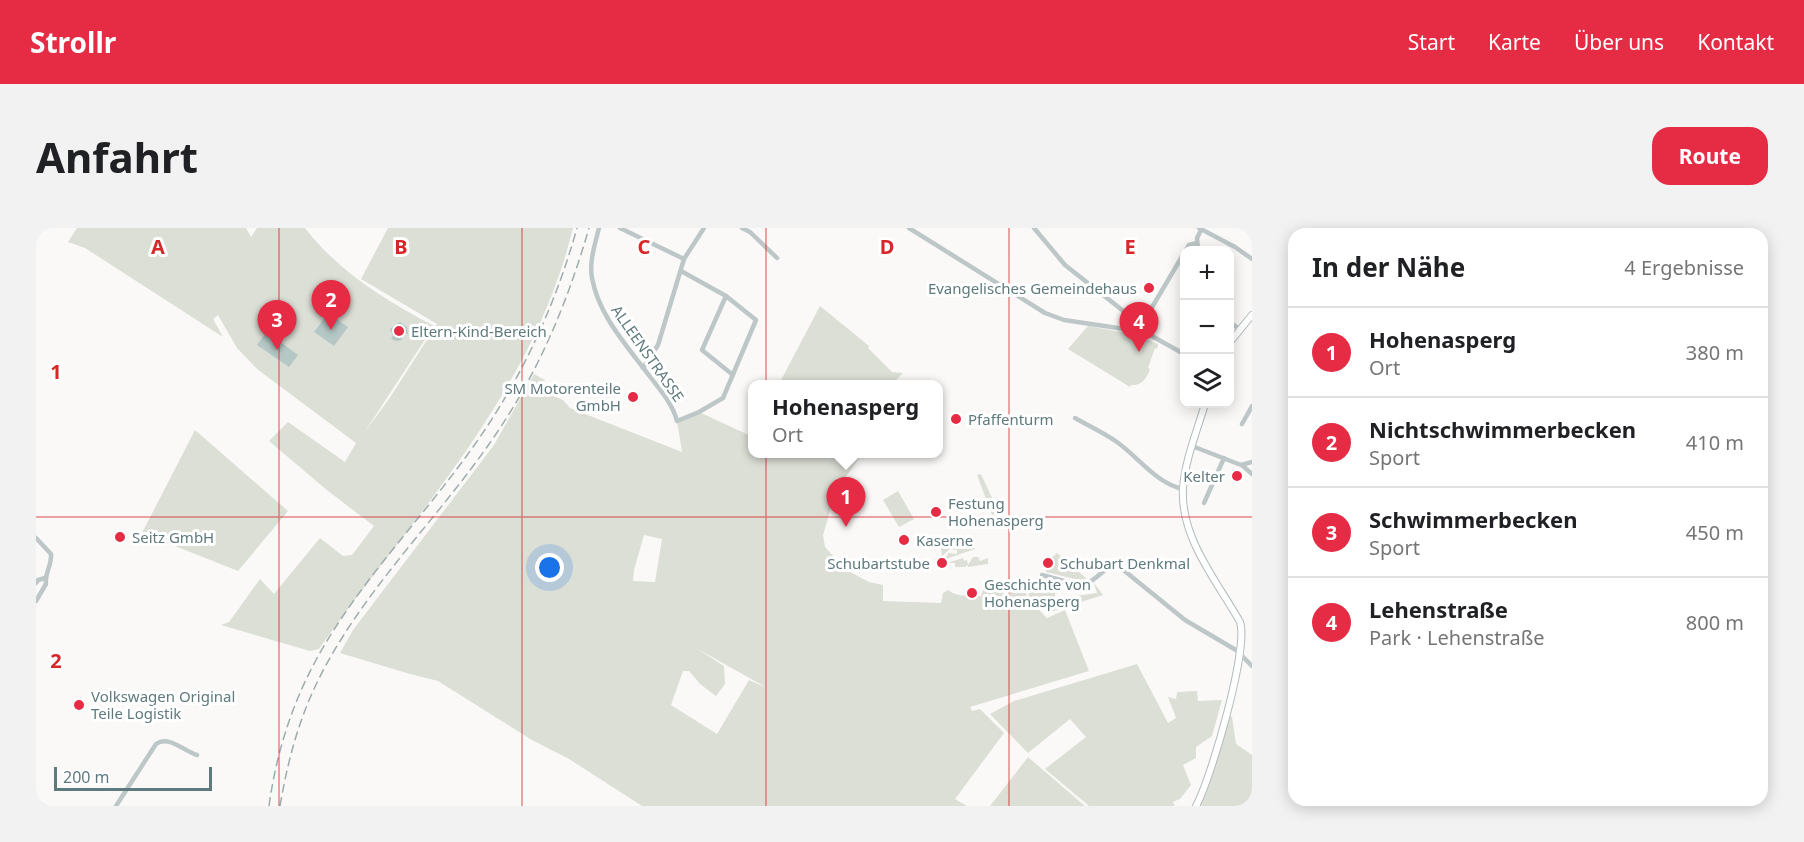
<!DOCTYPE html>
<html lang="de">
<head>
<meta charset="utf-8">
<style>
	body { margin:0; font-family:"Noto Sans",sans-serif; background:#f2f2f2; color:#202124 }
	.controls { position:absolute; right:18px; top:18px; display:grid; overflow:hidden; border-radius:12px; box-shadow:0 3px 15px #0003 }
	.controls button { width:54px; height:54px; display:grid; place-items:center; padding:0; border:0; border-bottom:2px solid #e0e0e0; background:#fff; color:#202124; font:30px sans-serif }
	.scale { position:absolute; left:18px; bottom:15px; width:158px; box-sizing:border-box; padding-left:6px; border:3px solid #5f7a7d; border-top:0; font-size:16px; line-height:21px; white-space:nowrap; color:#5f7a7d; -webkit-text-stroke:4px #fff; paint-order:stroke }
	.you { position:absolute; left:514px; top:340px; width:21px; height:21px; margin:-15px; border:4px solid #fff; border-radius:50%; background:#1a73e8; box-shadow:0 0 0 9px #1a73e833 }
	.badge { display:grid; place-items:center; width:39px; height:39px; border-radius:50%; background:#e62b44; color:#fff; font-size:20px; font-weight:700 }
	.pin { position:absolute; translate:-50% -50px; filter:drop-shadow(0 2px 3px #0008) }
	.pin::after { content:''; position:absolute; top:32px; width:21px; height:18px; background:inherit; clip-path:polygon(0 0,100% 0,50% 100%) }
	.popup { position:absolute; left:712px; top:152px; width:195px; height:78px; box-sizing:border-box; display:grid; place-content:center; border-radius:12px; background:#fff; filter:drop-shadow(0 2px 4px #0005); font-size:20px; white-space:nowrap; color:#757577 }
	.popup b { font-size:22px; color:#202124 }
	.popup::after { content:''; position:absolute; left:50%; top:100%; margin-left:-12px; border:12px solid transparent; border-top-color:#fff }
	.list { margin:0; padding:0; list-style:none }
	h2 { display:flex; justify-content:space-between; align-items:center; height:78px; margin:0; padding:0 24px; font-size:26px }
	h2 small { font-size:20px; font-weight:400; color:#757577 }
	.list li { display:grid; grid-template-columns:39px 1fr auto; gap:18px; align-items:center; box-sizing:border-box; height:90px; padding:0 24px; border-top:2px solid #e0e0e0 }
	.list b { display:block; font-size:22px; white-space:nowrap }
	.list p { margin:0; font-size:20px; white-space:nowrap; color:#757577 }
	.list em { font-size:20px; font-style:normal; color:#757577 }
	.icon { flex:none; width:33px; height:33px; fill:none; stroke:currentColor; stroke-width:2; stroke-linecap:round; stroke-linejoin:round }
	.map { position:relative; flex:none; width:1216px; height:578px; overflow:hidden; border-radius:18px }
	header { display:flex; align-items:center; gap:36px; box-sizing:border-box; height:84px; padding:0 30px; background:#e62b44; color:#fff }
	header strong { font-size:28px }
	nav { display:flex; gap:33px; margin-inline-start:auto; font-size:21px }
	.intro { display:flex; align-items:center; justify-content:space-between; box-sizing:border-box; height:144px; padding:0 36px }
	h1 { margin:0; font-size:42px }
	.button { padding:15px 27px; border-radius:18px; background:#e62b44; color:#fff; font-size:21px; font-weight:700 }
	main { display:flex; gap:36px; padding:0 36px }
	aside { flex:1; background:#fff; border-radius:18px; box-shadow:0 3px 15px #0003 }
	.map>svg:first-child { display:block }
	.green { fill:#dcdfd6; fill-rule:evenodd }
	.water { fill:#b5c8c6 }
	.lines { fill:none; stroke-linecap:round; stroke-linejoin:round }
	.secondary-casing { stroke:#b1bcbd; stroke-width:8 }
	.street { stroke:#bec7c8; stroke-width:4.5 }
	.secondary { stroke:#fff; stroke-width:6 }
	.rail { stroke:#9eacad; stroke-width:1.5; stroke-dasharray:9 4.5; stroke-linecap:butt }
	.grid { fill:none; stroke:#d62828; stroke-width:1.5; stroke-opacity:0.55 }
	.poi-dot { fill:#e62b44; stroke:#fff; stroke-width:2 }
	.labels { text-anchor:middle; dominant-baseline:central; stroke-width:6; stroke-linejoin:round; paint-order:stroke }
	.poi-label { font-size:15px; fill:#5f7a7d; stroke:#fff; text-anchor:start }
	.street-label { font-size:15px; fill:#5f7a7d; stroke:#fff }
	.grid-label { font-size:20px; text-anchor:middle; font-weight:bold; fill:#d62828; stroke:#fff; stroke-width:6; stroke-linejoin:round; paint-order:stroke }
</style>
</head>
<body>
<header>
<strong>Strollr</strong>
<nav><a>Start</a><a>Karte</a><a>Über uns</a><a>Kontakt</a></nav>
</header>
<div class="intro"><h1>Anfahrt</h1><a class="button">Route</a></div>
<main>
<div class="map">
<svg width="1216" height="578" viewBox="0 0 1216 578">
	<rect width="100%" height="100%" fill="#faf9f7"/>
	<!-- green -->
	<g class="green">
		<path d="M41,0H210L215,9L221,0H269C303,44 349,72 398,98L328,205L353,171L401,96L325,51L352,0H537C496,167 379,285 283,421L274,423L185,397L193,394L224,351L238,366L284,310L307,328L316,327L338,298L292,263L233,213L252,194L309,234L320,215L221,141L201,120L182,87L177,91L187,109L49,20L32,14Z"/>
		<path d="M784,78L833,118L832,120L856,144L867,145L860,152L858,156H743Z"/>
		<path d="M1052,98L1096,106L1122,116L1121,121L1119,120L1112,140L1114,141C1111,150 1106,158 1095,157L1094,159L1032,121Z"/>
		<path d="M498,146L509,152L503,162L527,172L534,180L646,224L641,193L663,184L717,209V226H826L800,263L787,307L789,319L805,336L816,345L833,354L847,357V373L905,375L907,365L912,362C920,369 934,368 945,368L947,362H964L989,356L991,370L1011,390L1029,382L1053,443L934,479L936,483L944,481L968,505L919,571L931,578H606L533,531L496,512L402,453L374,446L304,425L317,402L458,217ZM608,307L626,311L619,354L597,353L598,342ZM660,420L731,460L713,452L681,506L635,477L647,443H653L664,456L680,468L689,456L688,438Z"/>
		<path d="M159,202L252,283L202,343L106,305Z"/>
		<path d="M945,246L956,270L960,286L956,287L941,247Z"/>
		<path d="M862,263L878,291L863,299L847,272Z"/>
		<path d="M905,320H939V321L910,331L912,325L921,326V322L914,321L906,328Z"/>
		<path d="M1021,325L1052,352L1047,353L1010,344L1011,334Z"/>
		<path d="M937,329H942L944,333L952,330V336L932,339L931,337L929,339H919V335H911L927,330L928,333L931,332L932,337Z"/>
		<path d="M1010,351L1035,356L1019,358V371L1061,365L1058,355L1067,367L1011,385L1003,373L992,369L994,360L998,362L1010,355Z"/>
		<path d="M1101,436L1132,495L1140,490L1132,469L1140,471L1141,464L1161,463L1162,473L1186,472L1176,508L1160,519V530L1147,537L1155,557L1144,571L1137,574L1139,578H1053L1009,541L1050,509L1034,491L992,525L954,486L978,473Z"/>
		<path d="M1190,487L1196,489L1200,516L1216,527V578H1160Z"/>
		<path d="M992,529L1049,578H954Z"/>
	</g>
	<!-- water -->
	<g class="water">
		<path d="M292,85L312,99L298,118L278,104Z"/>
		<path d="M364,94L371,99L372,106L363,104L366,112L361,113L355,111L357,108L354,101Z"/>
		<path d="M237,95L247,102L243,113L262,127L253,139L221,117Z"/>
	</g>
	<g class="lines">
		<!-- secondary casing -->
		<g class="secondary-casing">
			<g id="secondary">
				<path d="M1194,114L1216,87"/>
				<path d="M1160,578C1175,551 1213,420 1204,394C1181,353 1144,310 1147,260C1149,232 1161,203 1169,176"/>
			</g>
		</g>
		<!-- street -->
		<g class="street">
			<path d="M563,0C559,16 553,34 556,50C563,89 593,120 615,150C625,163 637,177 641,193L663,184L687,170L720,92L690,68L645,43"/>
			<path d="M584,0L648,31"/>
			<path d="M706,0L714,4L741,30"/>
			<path d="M873,0L1009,85L1028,92L1102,103L1114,107L1148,126"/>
			<path d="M998,0L1029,37L1095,89L1097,102"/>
			<path d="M1163,0L1199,19L1216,31"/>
			<path d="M1150,22L1153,17L1161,15"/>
			<path d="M1162,22L1161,10L1166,0"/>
			<path d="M690,68L666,122L697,147"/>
			<path d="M1194,94L1203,101"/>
			<path d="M1102,103L1148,25"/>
			<path d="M607,140L622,117L648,31L668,0"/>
			<path d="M1039,190C1053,198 1068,205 1081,214C1102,229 1121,256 1147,261"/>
			<path d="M1206,196L1216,178"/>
			<path d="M1156,218L1205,237L1216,234"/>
			<path d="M1207,238L1216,246"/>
			<path d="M1168,275L1188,230"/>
			<path d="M0,310L15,326C16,338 8,346 10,356L0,373"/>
			<path d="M1006,347C1019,350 1042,360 1055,353C1064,348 1069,339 1080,336L1149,392L1205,425"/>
			<path d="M0,355L2,352L9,350"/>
			<path d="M1204,426L1216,438"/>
			<path d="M80,578L120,516C133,507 148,523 161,527"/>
		</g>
		<!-- secondary -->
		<use href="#secondary" class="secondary"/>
		<!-- rail -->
		<g class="rail">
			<path d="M233,578C240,527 255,478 280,432C324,351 392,285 444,209C488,145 520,75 541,0"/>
			<path d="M244,578C251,537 261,498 278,461C322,366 402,292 460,206C503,143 532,73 553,0"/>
		</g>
	</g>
	<!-- grid -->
	<path class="grid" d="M243,0V578M486,0V578M730,0V578M973,0V578M0,289H1216"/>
	<!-- markers -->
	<g class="poi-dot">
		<circle cx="1113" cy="60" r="6"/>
		<circle cx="363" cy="103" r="6"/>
		<circle cx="597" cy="169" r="6"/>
		<circle cx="920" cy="191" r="6"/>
		<circle cx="1201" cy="248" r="6"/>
		<circle cx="900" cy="284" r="6"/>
		<circle cx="84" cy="309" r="6"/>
		<circle cx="868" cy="312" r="6"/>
		<circle cx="906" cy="335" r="6"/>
		<circle cx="1012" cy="335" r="6"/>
		<circle cx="936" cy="365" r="6"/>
		<circle cx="43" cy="477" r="6"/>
	</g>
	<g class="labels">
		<!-- poi labels -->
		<g class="poi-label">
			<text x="1101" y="60" text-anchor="end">Evangelisches Gemeindehaus</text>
			<text x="375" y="103">Eltern-Kind-Bereich</text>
			<text x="585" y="160" text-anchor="end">SM Motorenteile<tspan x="585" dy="17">GmbH</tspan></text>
			<text x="932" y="191">Pfaffenturm</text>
			<text x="1189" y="248" text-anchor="end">Kelter</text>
			<text x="912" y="275">Festung<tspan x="912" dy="17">Hohenasperg</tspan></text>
			<text x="96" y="309">Seitz GmbH</text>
			<text x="880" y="312">Kaserne</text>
			<text x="894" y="335" text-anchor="end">Schubartstube</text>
			<text x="1024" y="335">Schubart Denkmal</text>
			<text x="948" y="356">Geschichte von<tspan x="948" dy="17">Hohenasperg</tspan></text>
			<text x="55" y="468">Volkswagen Original<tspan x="55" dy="17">Teile Logistik</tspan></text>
		</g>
		<!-- street labels -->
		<g class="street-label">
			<text transform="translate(612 125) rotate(55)">ALLEENSTRASSE</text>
		</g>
	</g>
	<g class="grid-label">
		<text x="122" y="26">A</text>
		<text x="365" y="26">B</text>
		<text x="608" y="26">C</text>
		<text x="851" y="26">D</text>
		<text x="1094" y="26">E</text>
		<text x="20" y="151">1</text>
		<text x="20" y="440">2</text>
	</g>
</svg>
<div class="controls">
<button>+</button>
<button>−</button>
<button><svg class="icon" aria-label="layers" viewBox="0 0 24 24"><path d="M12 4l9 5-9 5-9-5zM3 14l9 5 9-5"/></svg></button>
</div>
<div class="scale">200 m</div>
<div class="you"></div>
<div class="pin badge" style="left:810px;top:299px">1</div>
<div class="popup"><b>Hohenasperg</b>Ort</div>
<div class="pin badge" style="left:295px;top:102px">2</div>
<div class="pin badge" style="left:241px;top:122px">3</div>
<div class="pin badge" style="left:1103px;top:124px">4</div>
</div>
<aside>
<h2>In der Nähe<small>4 Ergebnisse</small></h2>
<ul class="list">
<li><span class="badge">1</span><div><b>Hohenasperg</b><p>Ort</p></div><em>380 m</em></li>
<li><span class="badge">2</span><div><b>Nichtschwimmerbecken</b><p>Sport</p></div><em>410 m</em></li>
<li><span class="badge">3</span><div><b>Schwimmerbecken</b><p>Sport</p></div><em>450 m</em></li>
<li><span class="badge">4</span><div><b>Lehenstraße</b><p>Park · Lehenstraße</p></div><em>800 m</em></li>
</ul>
</aside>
</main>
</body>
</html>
